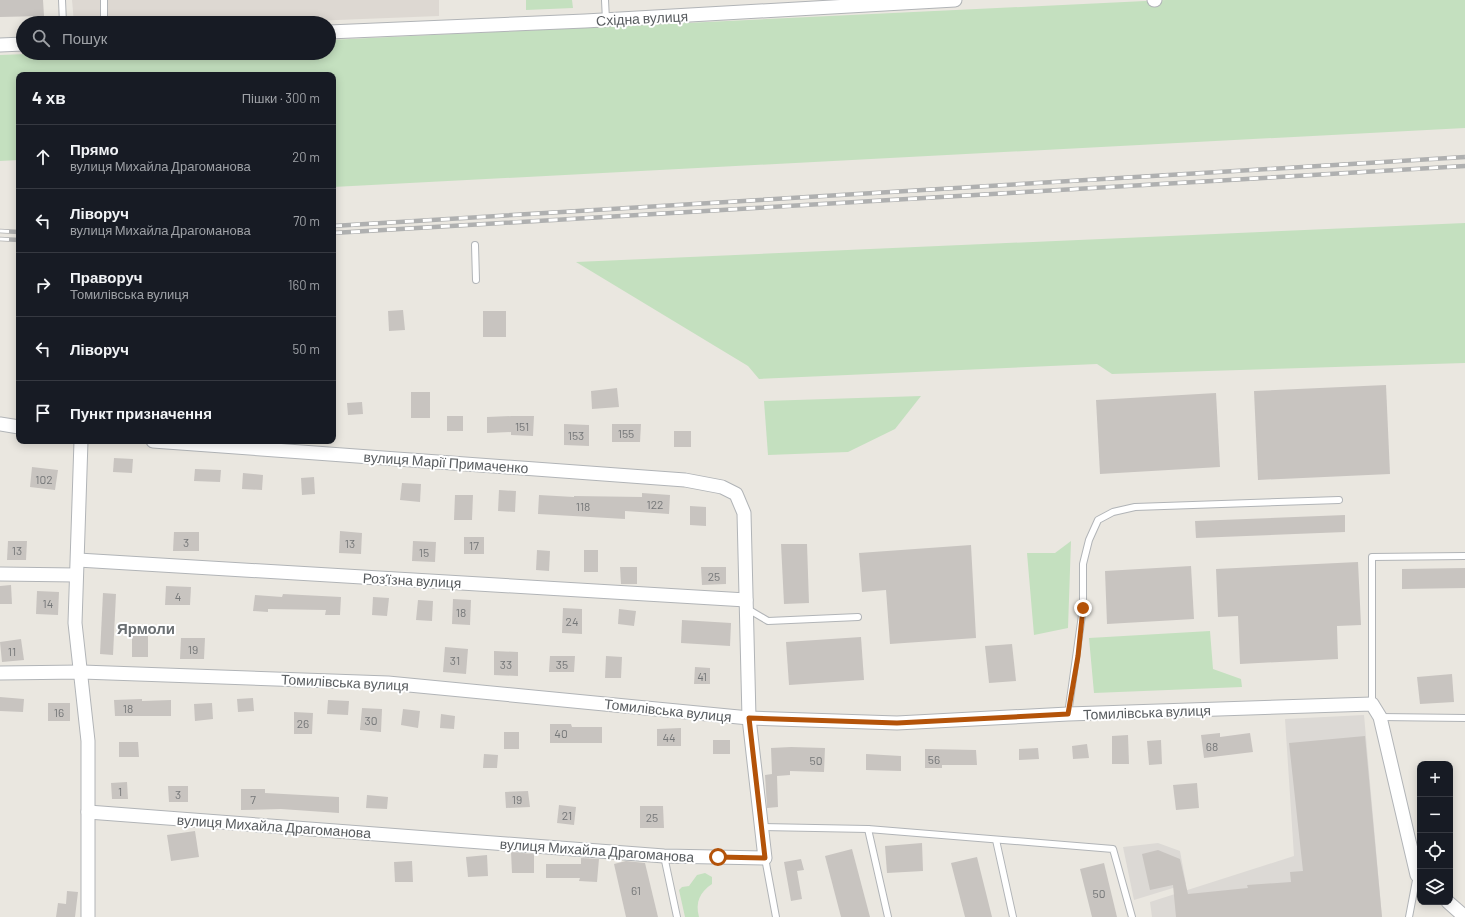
<!DOCTYPE html>
<html lang="uk">
<head>
<meta charset="utf-8">
<style>
	body { margin:0; font-family:Barlow,sans-serif; background:#242831; color:#f1f3f6 }
	.controls { position:absolute; right:12px; bottom:12px; display:grid; overflow:hidden; border-radius:8px; box-shadow:0 2px 10px #0003 }
	.controls button { width:36px; height:36px; display:grid; place-items:center; padding:0; border:0; border-bottom:1px solid #363941; background:#171b24; color:#f1f3f6; font:20px sans-serif }
	.stop { position:absolute; width:12px; height:12px; margin:-9px; border:3px solid #b45309; border-radius:50%; background:#fff }
	.stop.end { background:#b45309; border-color:#fff; box-shadow:0 1px 4px #0008 }
	.list { margin:0; padding:0; list-style:none }
	h2 { display:flex; justify-content:space-between; align-items:center; height:52px; margin:0; padding:0 16px; font-size:17px }
	h2 small { font-size:13px; font-weight:400; color:#9ea1a6 }
	.list li { display:grid; grid-template-columns:26px 1fr auto; gap:12px; align-items:center; box-sizing:border-box; height:64px; padding:0 16px; border-top:1px solid #363941 }
	.list b { display:block; font-size:15px; white-space:nowrap }
	.list p { margin:0; font-size:13px; white-space:nowrap; color:#9ea1a6 }
	.list em { font-size:13px; font-style:normal; color:#9ea1a6 }
	.icon { flex:none; width:22px; height:22px; fill:none; stroke:currentColor; stroke-width:2; stroke-linecap:round; stroke-linejoin:round }
	.map { position:relative; flex:none; width:1465px; height:917px; overflow:hidden }
	.search { position:absolute; background:#171b24; box-shadow:0 2px 10px #0003; left:16px; top:16px; width:320px; height:44px; display:flex; align-items:center; gap:10px; box-sizing:border-box; padding:0 14px; border-radius:22px; color:#9ea1a6; font-size:15px }
	.panel { position:absolute; background:#171b24; box-shadow:0 2px 10px #0003; left:16px; top:72px; width:320px; height:372px; border-radius:8px }
	.map>svg:first-child { display:block }
	.industrial { fill:#dcd9d5 }
	.education { fill:#ddd8d2 }
	.green { fill:#c4e0bf }
	.building { fill:#c8c4c0 }
	.lines { fill:none; stroke-linecap:round; stroke-linejoin:round }
	.service-casing { stroke:#b1b4b7; stroke-width:8 }
	.minor-casing { stroke:#b1b4b7; stroke-width:15 }
	.service { stroke:#fff; stroke-width:6 }
	.minor { stroke:#fff; stroke-width:13 }
	.rail-casing { stroke:#afb0b0; stroke-width:4.5 }
	.rail { stroke:#fff; stroke-width:3; stroke-dasharray:9; stroke-linecap:butt }
	.route { stroke:#b45309; stroke-width:5 }
	.labels { text-anchor:middle; dominant-baseline:central; stroke-width:4; stroke-linejoin:round; paint-order:stroke }
	.number-label { font-size:12px; fill:#757778 }
	.street-label { font-size:14px; fill:#595d60; stroke:#fff }
	.neighbourhood-label { font-size:15px; font-weight:bold; fill:#6a6f72; stroke:#fff }
</style>
</head>
<body>
<div class="map">
<svg width="1465" height="917" viewBox="0 0 1465 917">
	<rect width="100%" height="100%" fill="#eae7e0"/>
	<!-- industrial -->
	<g class="industrial">
		<path d="M1364,715L1382,917H1152L1150,902L1294,856L1285,719Z"/>
		<path d="M1158,843L1180,851L1186,884L1134,900L1123,847Z"/>
	</g>
	<!-- education -->
	<path class="education" d="M72,0H439V16L261,23H74Z"/>
	<!-- green -->
	<g class="green">
		<path d="M526,0H572L573,8L526,10Z"/>
		<path d="M1166,0H1465V128L333,187V75H19V160L0,161V55L53,53H329V40Z"/>
		<path d="M1465,223V363L1112,374L1097,364L759,379L748,366L576,262Z"/>
		<path d="M921,396L895,429L848,452L768,455L764,401Z"/>
		<path d="M1071,541L1068,628L1034,635L1027,553H1055Z"/>
		<path d="M1210,631L1213,669L1241,679L1242,687L1094,693L1089,638Z"/>
		<path d="M705,873L712,877V884C700,892 695,902 699,917H685L679,890L682,887L689,886L697,875Z"/>
	</g>
	<!-- building -->
	<g class="building">
		<path d="M0,0H43L44,16L0,17Z"/>
		<path d="M403,310L405,330L389,331L388,311Z"/>
		<rect x="483" y="311" width="23" height="26"/>
		<path d="M1386,385L1390,474L1258,480L1254,391Z"/>
		<path d="M617,388L619,407L592,409L591,391Z"/>
		<rect x="411" y="392" width="19" height="26"/>
		<path d="M1216,393L1220,467L1100,474L1096,400Z"/>
		<path d="M362,402L363,414L348,415L347,403Z"/>
		<rect x="447" y="416" width="16" height="15"/>
		<path d="M512,416H534L533,436L511,435V432L487,433V417Z"/>
		<path d="M564,424L589,425V446L564,445Z"/>
		<path d="M612,424H641L640,442H612Z"/>
		<rect x="674" y="431" width="17" height="16"/>
		<path d="M114,458L133,459L132,473L113,472Z"/>
		<path d="M32,467L58,470L55,490L30,487Z"/>
		<path d="M195,469L221,470L220,482L194,481Z"/>
		<path d="M243,473L263,475L262,490L242,489Z"/>
		<path d="M314,477L315,494L302,495L301,478Z"/>
		<path d="M402,483L421,484L420,502L400,500Z"/>
		<path d="M499,490L516,491L515,512L498,511Z"/>
		<path d="M642,493L670,495L669,514L625,511V519L538,514L539,495L574,497V496L642,497Z"/>
		<path d="M455,495H473L472,520H454Z"/>
		<path d="M690,506L706,507V526L690,525Z"/>
		<path d="M1345,515V532L1196,538L1195,521Z"/>
		<path d="M340,531L362,533L361,554L339,553Z"/>
		<path d="M174,532H199V551H173Z"/>
		<rect x="464" y="537" width="20" height="17"/>
		<path d="M8,541H27L26,560H7Z"/>
		<path d="M413,541L436,542L435,562L412,561Z"/>
		<path d="M781,544H807L809,603L784,604Z"/>
		<path d="M971,545L976,638L890,644L886,590L862,592L859,553Z"/>
		<path d="M537,550L550,551L549,571L536,570Z"/>
		<rect x="584" y="550" width="14" height="22"/>
		<path d="M1358,562L1361,625L1337,626L1338,659L1240,664L1238,616L1218,617L1216,569Z"/>
		<path d="M1191,566L1194,619L1107,624L1105,571Z"/>
		<path d="M620,567H637V584H621Z"/>
		<path d="M701,567H726V584L702,585Z"/>
		<path d="M1465,568V588L1402,589V569Z"/>
		<path d="M11,585L12,604H0V586Z"/>
		<path d="M166,586L191,587L190,605H165Z"/>
		<path d="M37,591L59,592L58,615L36,614Z"/>
		<path d="M103,593L116,594L113,655L100,654Z"/>
		<path d="M283,594L341,597L340,615H325L326,610L268,609V612L253,611L255,595L282,597Z"/>
		<path d="M373,597L389,598L387,616L372,615Z"/>
		<path d="M453,599L471,600L470,625L452,624Z"/>
		<path d="M418,600L433,601L432,621L416,620Z"/>
		<path d="M563,608L582,609V634L562,633Z"/>
		<path d="M619,609L636,611L634,626L618,624Z"/>
		<path d="M682,620L731,623L730,646L681,643Z"/>
		<rect x="132" y="636" width="16" height="21"/>
		<path d="M861,637L864,680L789,685L786,642Z"/>
		<path d="M181,638H205L204,659H180Z"/>
		<path d="M21,639L24,660L2,662L0,642Z"/>
		<path d="M1012,644L1016,681L989,683L985,646Z"/>
		<path d="M445,647L468,649L466,674L443,672Z"/>
		<path d="M494,651L518,652V676L494,675Z"/>
		<path d="M550,656H575L574,672H549Z"/>
		<path d="M606,656L622,657L621,678H605Z"/>
		<path d="M695,667L710,668V684H694Z"/>
		<path d="M1452,674L1454,702L1420,704L1417,677Z"/>
		<path d="M0,697L24,699L23,712L0,711Z"/>
		<path d="M253,698L254,711L238,712L237,699Z"/>
		<path d="M142,699V701L171,700V716H115L114,700Z"/>
		<path d="M328,700L349,701L348,715L327,714Z"/>
		<rect x="48" y="703" width="22" height="18"/>
		<path d="M212,703L213,719L195,721L194,704Z"/>
		<path d="M362,708L382,709L381,732L360,730Z"/>
		<path d="M403,709L420,711L418,728L401,725Z"/>
		<path d="M294,712L313,713L312,734H294Z"/>
		<path d="M441,714L455,716L454,729L440,728Z"/>
		<path d="M550,724H571L572,727H602V743H550Z"/>
		<path d="M681,728V746H657V729Z"/>
		<rect x="504" y="732" width="15" height="17"/>
		<path d="M1220,733V737L1250,733L1253,752L1204,758L1201,735Z"/>
		<path d="M1128,735L1129,764H1112V736Z"/>
		<path d="M1365,736L1382,917H1176L1173,885L1150,890L1142,854L1158,850L1180,859L1188,894L1248,888L1247,885L1291,882L1290,872L1303,871L1289,743Z"/>
		<rect x="713" y="740" width="17" height="14"/>
		<path d="M1161,740L1162,764L1149,765L1147,741Z"/>
		<path d="M119,742H138L139,757H119Z"/>
		<path d="M1087,744L1089,758L1073,759L1072,746Z"/>
		<path d="M791,747L825,748L824,772L790,771V775L777,776L778,807L767,808L765,775L772,774L771,748Z"/>
		<path d="M1038,748L1039,759L1019,760V749Z"/>
		<path d="M925,749L976,750L977,765H942V768H925Z"/>
		<path d="M484,754L498,755L497,768H483Z"/>
		<path d="M866,754L901,756V771L866,770Z"/>
		<path d="M127,782L128,799H112L111,783Z"/>
		<path d="M1197,783L1199,808L1176,810L1173,785Z"/>
		<path d="M168,786H188V802H169Z"/>
		<path d="M241,789H265V793L339,797V813L281,809L241,810Z"/>
		<path d="M528,791L530,807L506,808L505,792Z"/>
		<path d="M367,795L388,797L387,809L366,808Z"/>
		<path d="M559,805L576,807L574,825L557,823Z"/>
		<path d="M640,806H663L664,828H640Z"/>
		<path d="M195,831L199,857L171,861L167,835Z"/>
		<path d="M922,843L923,871L887,873L885,846Z"/>
		<path d="M852,849L870,917H841L825,856Z"/>
		<path d="M511,852L534,854V873H512Z"/>
		<path d="M487,855L488,876L468,877L466,857Z"/>
		<path d="M977,857L992,917H965L951,863Z"/>
		<path d="M581,858L599,859L597,882L579,881L580,878H546V864H581Z"/>
		<path d="M801,859L804,870L797,871L802,899L791,901L784,862Z"/>
		<path d="M412,861L413,882H395L394,862Z"/>
		<path d="M626,861L645,863L658,917H626L614,864Z"/>
		<path d="M1104,863L1117,917H1092L1080,869Z"/>
		<path d="M67,891L78,892L75,917H56L58,903L66,904Z"/>
	</g>
	<g class="lines">
		<!-- service casing -->
		<g class="service-casing">
			<g id="service">
				<path d="M62,0L63,23"/>
				<path d="M104,0V23"/>
				<path d="M605,0L606,20"/>
				<path d="M475,245L476,280"/>
				<path d="M746,608L768,621L858,617"/>
				<path d="M1372,704V557L1465,556"/>
				<path d="M1068,714L1083,608V564L1089,540L1098,520L1113,512L1135,507L1339,500"/>
				<path d="M1380,717L1465,718"/>
				<path d="M762,827L868,829L1113,849L1132,917"/>
				<path d="M868,829L888,917"/>
				<path d="M996,840L1013,917"/>
				<path d="M664,856L677,917"/>
				<path d="M765,858L776,917"/>
				<path d="M1409,917L1417,875"/>
			</g>
		</g>
		<!-- minor casing -->
		<g class="minor-casing">
			<g id="minor">
				<path d="M1154,0H1155"/>
				<path d="M329,32L585,21L955,0"/>
				<path d="M0,45L23,44"/>
				<path d="M0,424L19,427"/>
				<path d="M81,441L75,623L88,741V917"/>
				<path d="M78,560L746,600"/>
				<path d="M0,574L76,575"/>
				<path d="M0,673L82,672L388,683L749,718L897,723L1068,714L1372,704L1380,717L1417,875L1420,877"/>
				<path d="M88,812L664,856L765,858L749,718L744,513L736,494L722,487L685,480L153,441"/>
				<path d="M1448,902L1465,917"/>
			</g>
		</g>
		<!-- service -->
		<use href="#service" class="service"/>
		<!-- minor -->
		<use href="#minor" class="minor"/>
		<!-- rail casing -->
		<g class="rail-casing">
			<g id="rail">
				<path d="M333,226L1465,157"/>
				<path d="M0,231L19,232"/>
				<path d="M333,233L1465,166"/>
				<path d="M0,239L19,240"/>
			</g>
		</g>
		<!-- rail -->
		<use href="#rail" class="rail"/>
	</g>
	<g class="lines">
		<!-- route -->
		<path class="route" d="M718,857L765,858L749,718L897,723L1068,714L1078,656L1083,608"/>
	</g>
	<g class="labels">
		<!-- number labels -->
		<g class="number-label">
			<text x="522" y="426">151</text>
			<text x="626" y="433">155</text>
			<text x="576" y="435">153</text>
			<text x="44" y="479">102</text>
			<text x="655" y="504">122</text>
			<text x="583" y="506">118</text>
			<text x="186" y="542">3</text>
			<text x="350" y="543">13</text>
			<text x="474" y="545">17</text>
			<text x="17" y="550">13</text>
			<text x="424" y="552">15</text>
			<text x="714" y="576">25</text>
			<text x="178" y="596">4</text>
			<text x="48" y="603">14</text>
			<text x="461" y="612">18</text>
			<text x="572" y="621">24</text>
			<text x="193" y="649">19</text>
			<text x="12" y="651">11</text>
			<text x="455" y="660">31</text>
			<text x="506" y="664">33</text>
			<text x="562" y="664">35</text>
			<text x="702" y="676">41</text>
			<text x="128" y="708">18</text>
			<text x="59" y="712">16</text>
			<text x="371" y="720">30</text>
			<text x="303" y="723">26</text>
			<text x="561" y="733">40</text>
			<text x="669" y="737">44</text>
			<text x="1212" y="746">68</text>
			<text x="934" y="759">56</text>
			<text x="816" y="760">50</text>
			<text x="120" y="791">1</text>
			<text x="178" y="794">3</text>
			<text x="253" y="799">7</text>
			<text x="517" y="799">19</text>
			<text x="567" y="815">21</text>
			<text x="652" y="817">25</text>
			<text x="636" y="890">61</text>
			<text x="1099" y="893">50</text>
		</g>
		<!-- street labels -->
		<g class="street-label">
			<text transform="translate(642 18) rotate(-3)">Східна вулиця</text>
			<text transform="translate(446 462) rotate(4)">вулиця Марії Примаченко</text>
			<text transform="translate(412 580) rotate(3)">Розʼїзна вулиця</text>
			<text transform="translate(345 682) rotate(3)">Томилівська вулиця</text>
			<text transform="translate(668 710) rotate(6)">Томилівська вулиця</text>
			<text transform="translate(1147 712) rotate(-2)">Томилівська вулиця</text>
			<text transform="translate(274 826) rotate(4)">вулиця Михайла Драгоманова</text>
			<text transform="translate(597 850) rotate(4)">вулиця Михайла Драгоманова</text>
		</g>
		<!-- neighbourhood labels -->
		<g class="neighbourhood-label">
			<text x="146" y="628">Ярмоли</text>
		</g>
	</g>
</svg>
<div class="controls">
<button>+</button>
<button>−</button>
<button><svg class="icon" aria-label="locate" viewBox="0 0 24 24"><circle cx="12" cy="12" r="6"/><path d="M12 2v4M12 18v4M2 12h4M18 12h4"/></svg></button>
<button><svg class="icon" aria-label="layers" viewBox="0 0 24 24"><path d="M12 4l9 5-9 5-9-5zM3 14l9 5 9-5"/></svg></button>
</div>
<div class="stop" style="left:718px;top:857px"></div>
<div class="stop end" style="left:1083px;top:608px"></div>
<div class="search"><svg class="icon" aria-label="search" viewBox="0 0 24 24"><circle cx="10" cy="10" r="6"/><path d="M15 15l6 6"/></svg>Пошук</div>
<section class="panel">
<h2>4 хв<small>Пішки · 300 m</small></h2>
<ul class="list">
<li><svg class="icon" aria-label="ahead" viewBox="0 0 24 24"><path d="M12 20V5M6 11l6-6 6 6"/></svg><div><b>Прямо</b><p>вулиця Михайла Драгоманова</p></div><em>20 m</em></li>
<li><svg class="icon" aria-label="left" viewBox="0 0 24 24"><path d="M17 20v-9H6M10 6l-5 5 5 5"/></svg><div><b>Ліворуч</b><p>вулиця Михайла Драгоманова</p></div><em>70 m</em></li>
<li><svg class="icon" aria-label="right" viewBox="0 0 24 24"><path d="M7 20v-9h11M14 6l5 5-5 5"/></svg><div><b>Праворуч</b><p>Томилівська вулиця</p></div><em>160 m</em></li>
<li><svg class="icon" aria-label="left" viewBox="0 0 24 24"><path d="M17 20v-9H6M10 6l-5 5 5 5"/></svg><div><b>Ліворуч</b></div><em>50 m</em></li>
<li><svg class="icon" aria-label="arrive" viewBox="0 0 24 24"><path d="M6 21V4h12l-3 4 3 4H6"/></svg><div><b>Пункт призначення</b></div></li>
</ul>
</section>
</div>
</body>
</html>
